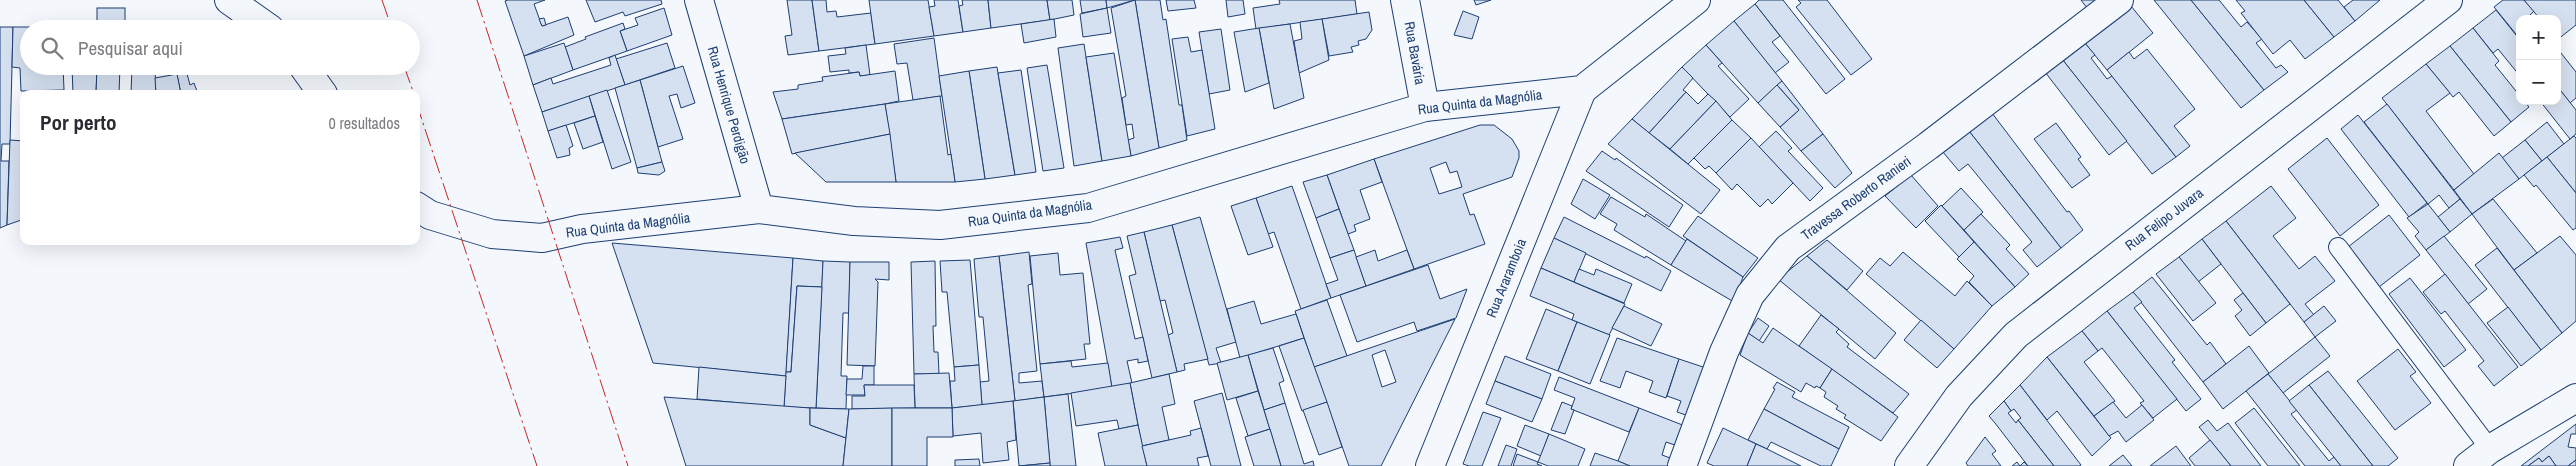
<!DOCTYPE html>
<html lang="pt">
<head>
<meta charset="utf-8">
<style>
	body { margin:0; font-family:"Archivo Narrow",sans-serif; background:#f7f7f7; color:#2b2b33 }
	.controls { position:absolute; right:15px; top:15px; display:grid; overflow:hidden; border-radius:10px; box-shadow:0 5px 20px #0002 }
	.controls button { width:45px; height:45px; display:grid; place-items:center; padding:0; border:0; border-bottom:1px solid #e1e1e2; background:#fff; color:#2b2b33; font:25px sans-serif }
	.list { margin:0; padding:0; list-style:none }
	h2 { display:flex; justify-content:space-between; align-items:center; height:65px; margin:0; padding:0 20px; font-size:21px }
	h2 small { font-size:16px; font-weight:400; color:#7c7c81 }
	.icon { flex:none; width:28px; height:28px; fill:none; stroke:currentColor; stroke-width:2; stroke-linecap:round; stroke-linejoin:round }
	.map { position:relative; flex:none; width:2576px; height:466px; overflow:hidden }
	.search { position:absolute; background:#fff; box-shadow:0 5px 20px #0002; left:20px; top:20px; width:400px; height:55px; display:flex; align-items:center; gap:12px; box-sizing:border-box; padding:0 18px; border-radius:28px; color:#7c7c81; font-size:19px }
	.panel { position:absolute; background:#fff; box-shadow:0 5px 20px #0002; left:20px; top:90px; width:400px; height:155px; border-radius:10px }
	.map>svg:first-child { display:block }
	.building { fill:#d5e0f0; stroke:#1d3f73; fill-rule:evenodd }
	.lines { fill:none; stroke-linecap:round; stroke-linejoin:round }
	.lane-casing { stroke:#1d3f73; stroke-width:20 }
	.street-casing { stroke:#1d3f73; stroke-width:30 }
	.lane { stroke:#f4f7fb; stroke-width:18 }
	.street { stroke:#f4f7fb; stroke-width:28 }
	.power { stroke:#c62828; stroke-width:1; stroke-dasharray:18 4 2.5 4; stroke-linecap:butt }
	.labels { text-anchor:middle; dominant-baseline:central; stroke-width:4; stroke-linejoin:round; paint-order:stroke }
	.street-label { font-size:14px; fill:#1d3f73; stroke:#f4f7fb }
</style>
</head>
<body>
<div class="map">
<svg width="2576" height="466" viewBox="0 0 2576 466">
	<rect width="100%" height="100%" fill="#f4f7fb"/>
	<!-- building -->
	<g class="building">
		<path d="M508,0H545L534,4L542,26L568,17L574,35L524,56L505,1Z"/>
		<path d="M586,0H661L662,4L625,16L623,12L595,22Z"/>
		<path d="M787,0H812L819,51L788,55L785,36L792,35Z"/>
		<path d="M812,0H826L827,12L836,11L837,17L871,13L875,44L819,51Z"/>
		<path d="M869,0H928L934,36L875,44Z"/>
		<path d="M934,0H958L963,32L934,36L929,7L935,6Z"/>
		<path d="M962,0H988L991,28L963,32L959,6L963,5Z"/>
		<path d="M988,0H1047L1050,20L991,28Z"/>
		<path d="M1047,0H1072L1074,15L1050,20Z"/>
		<path d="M1080,0H1106L1107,8L1082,13Z"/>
		<path d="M1106,0H1135L1107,8Z"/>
		<path d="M1135,0H1160L1163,20L1166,19L1179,105H1182L1187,140L1159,148Z"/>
		<path d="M1135,0L1159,148L1131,156L1128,140L1134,138L1132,124L1126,125L1122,98L1126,96L1111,8Z"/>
		<path d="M1166,0H1194L1196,8L1168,11Z"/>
		<path d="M1226,0H1243L1245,14L1228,17Z"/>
		<path d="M1279,0H1355L1357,14L1256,29L1253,8L1280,4Z"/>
		<path d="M1474,0H1491L1476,5Z"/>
		<path d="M1759,0H1783L1845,79L1826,94L1755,4Z"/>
		<path d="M1798,0H1827L1872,59L1851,75L1796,7L1801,3Z"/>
		<path d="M2081,0H2096L2087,8Z"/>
		<path d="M2154,0H2191L2264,90L2241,108Z"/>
		<path d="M2191,0H2219L2241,27L2247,22L2262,39L2256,43L2276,68L2281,65L2288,72L2264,90Z"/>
		<path d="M2236,0H2304L2334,37L2305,59L2290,40L2273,54L2241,13L2245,11Z"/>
		<path d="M2304,0H2338L2355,21L2334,37Z"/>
		<path d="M2353,0H2380L2355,21L2344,7Z"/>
		<path d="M2503,0H2524L2534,11L2530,15L2534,19H2520V39L2494,7Z"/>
		<path d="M2524,0H2576V25L2557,40V19H2540Z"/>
		<path d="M1755,4L1780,36L1772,42L1789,62L1775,73L1734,21Z"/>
		<path d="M2131,6L2153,33L2107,70L2084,42Z"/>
		<rect x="97" y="8" width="28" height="21"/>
		<path d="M664,8L672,35L627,51L620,31L638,25L635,18Z"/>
		<path d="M1107,8L1111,33L1083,37L1080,14Z"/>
		<path d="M2496,10L2520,40V76L2498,49L2493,53L2473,28Z"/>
		<path d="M1463,11L1479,17L1472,39L1454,35Z"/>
		<path d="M1369,12L1372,30L1366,39L1358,41L1359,45L1351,47L1353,52L1329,56L1322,19Z"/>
		<path d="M544,18L546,25L542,26L539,19Z"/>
		<path d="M1054,19L1056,37L1024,43L1021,24Z"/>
		<path d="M1322,19L1329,60L1299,73L1294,41L1302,39L1300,22Z"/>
		<path d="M1734,21L1782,81L1758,103L1706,45Z"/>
		<path d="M623,23L625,29L620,31L627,51L573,70L565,47L586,39L585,37Z"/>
		<path d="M1290,24L1304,98L1274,109L1259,28Z"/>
		<path d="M97,26V29H71L70,27Z"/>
		<path d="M0,27H13L10,144H2L1,161H9L7,225L0,228Z"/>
		<path d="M13,27H62L29,29V66H63L64,90L21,91L20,68L12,67Z"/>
		<path d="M1259,28L1269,83L1245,92L1234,32Z"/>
		<path d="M2473,28L2499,61L2495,65L2520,96V101H2524L2529,107L2511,122L2450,46Z"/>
		<path d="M1221,29L1230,90L1209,94L1199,32Z"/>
		<path d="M1188,37L1191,52L1202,50L1215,129L1187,136L1172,39Z"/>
		<path d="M934,38L942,96L913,100L907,63L897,64L894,44Z"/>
		<path d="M2084,42L2095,55L2091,58L2107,79L2112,76L2176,157L2152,174L2062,59Z"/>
		<path d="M564,43L573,70L533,85L524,56Z"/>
		<path d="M667,43L675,68L625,85L616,59Z"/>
		<path d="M1084,44L1102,161L1074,166L1058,48Z"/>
		<path d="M866,45L870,75L860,76L859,72L849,73V70L830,72L828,56L846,54L845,48Z"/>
		<path d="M1706,45L1722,63L1718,66L1749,99L1730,117L1682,67Z"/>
		<path d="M2450,46L2511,122L2494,136L2459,92L2453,97L2426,64Z"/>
		<path d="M2557,48L2576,72V98L2570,103L2557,86Z"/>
		<path d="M2147,49L2195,109L2174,126L2190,146L2176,157L2107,70L2129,52L2134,59Z"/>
		<path d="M1114,53L1131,156L1102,161L1086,57Z"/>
		<path d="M615,55L625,85L542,112L533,85L551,78L553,84L611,65L609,58Z"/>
		<path d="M2062,59L2127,141L2109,155L2045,72Z"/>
		<path d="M2426,64L2450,93L2426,111L2474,174L2454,190L2382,98Z"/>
		<path d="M1047,65L1064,168L1043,171L1027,68Z"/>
		<path d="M72,66H97L96,94H73Z"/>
		<path d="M97,66H120L119,94H96Z"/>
		<path d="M132,66H155L156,94H131Z"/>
		<path d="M175,66H185L190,85L194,83L198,94H181Z"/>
		<path d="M683,66L695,103L681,108L677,94L669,96L683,139L658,147L640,80Z"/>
		<path d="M997,67L1015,175L985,179L969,71Z"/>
		<path d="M1682,67L1693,78L1683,90L1686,92L1649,133L1632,119Z"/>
		<path d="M1021,70L1036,172L1015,175L998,73Z"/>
		<path d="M895,71L899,101L885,104L782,119L773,92L798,89V85L823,81L822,77L859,72L860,76Z"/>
		<path d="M969,71L985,179L955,182L939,76Z"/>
		<path d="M177,74L181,94H156L155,78Z"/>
		<path d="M640,80L662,162L637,168L615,88Z"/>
		<path d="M1782,81L1823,134L1801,151L1780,127L1799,110L1777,85Z"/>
		<path d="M1777,85L1799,110L1780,127L1758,103Z"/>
		<path d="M2557,86L2576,110V134L2570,139L2540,101H2557Z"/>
		<path d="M607,90L631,162L612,169L589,96Z"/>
		<path d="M1686,92L1698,104L1708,94L1716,101L1670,149L1649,133Z"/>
		<path d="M589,96L595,116L548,131L542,112Z"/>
		<path d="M940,96L948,155L951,154L955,182H896L885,104Z"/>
		<path d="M1716,101L1732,120L1688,164L1670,149Z"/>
		<path d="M885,104L890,134L792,154L782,119Z"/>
		<path d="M2387,104L2460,199L2449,208L2439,195L2428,204L2364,122Z"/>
		<path d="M1992,113L2067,212L2069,211L2083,230L2061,248L1969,131Z"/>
		<path d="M2358,115L2427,203L2409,217L2341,129Z"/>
		<path d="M595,116L603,142L583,149L574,123Z"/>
		<path d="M1632,119L1720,190L1701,214L1608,144Z"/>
		<path d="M1732,120L1751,138L1716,173L1709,166L1705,169L1694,158Z"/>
		<path d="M2547,122L2564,144L2542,161L2525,140Z"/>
		<path d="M2056,123L2081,157L2078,159L2090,175L2072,188L2034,139Z"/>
		<path d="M566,125L573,146L569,148L570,155L557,158L548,131Z"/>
		<path d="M1480,125H1494L1512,139L1519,151V158L1512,177L1463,194L1470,215L1474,214L1485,244L1414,269L1374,159ZM1446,162L1450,173L1457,171L1462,187L1439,194L1430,168Z"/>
		<path d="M1776,131L1792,148L1788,151L1823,188L1810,201L1759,147Z"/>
		<path d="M1969,131L2061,248L2037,267L2023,250L2032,242L1968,164L1959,171L1942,151Z"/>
		<path d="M890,134L896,182H826L795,153Z"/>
		<path d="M1823,134L1852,173L1835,188L1801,151Z"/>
		<path d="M2574,136L2576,138V193L2547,157Z"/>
		<path d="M1751,138L1793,183L1772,204L1768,199L1760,207L1737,184L1732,190L1716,173Z"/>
		<path d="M2327,138L2379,205L2340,236L2288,169Z"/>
		<path d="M10,140L24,141V219L7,225Z"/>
		<path d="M2525,140L2542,161L2519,179L2502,158Z"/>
		<path d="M1602,151L1615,160L1616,158L1683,205L1669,227L1586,171Z"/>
		<path d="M2499,153L2519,179L2472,214L2454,190Z"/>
		<path d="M2547,157L2576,193V228L2573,230L2536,185L2534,187L2524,175Z"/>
		<path d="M1374,159L1382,182L1360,190L1370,219L1354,225L1356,231L1348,234L1327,175Z"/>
		<path d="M662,162L665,171L659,175L638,173L637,168Z"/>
		<path d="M1327,175L1339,209L1316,218L1303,182Z"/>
		<path d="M1911,175L1938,206L1916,228L1885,196Z"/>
		<path d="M1583,179L1610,195L1595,219L1571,204Z"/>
		<path d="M1292,186L1331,298L1301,309L1274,232L1268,234L1256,198Z"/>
		<path d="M2271,186L2296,218L2273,236L2299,269L2315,256L2335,281L2305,304L2314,315L2304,322L2226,221Z"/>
		<path d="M1961,188L1983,212L1964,230L1942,206Z"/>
		<path d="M1611,197L1645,217L1646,214L1686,241L1671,265L1614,230L1617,224L1600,214Z"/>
		<path d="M1256,198L1273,247L1248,255L1231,206Z"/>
		<path d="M2460,199L2472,214L2450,232L2438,217Z"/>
		<path d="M2493,199L2537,253L2514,270L2472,214Z"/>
		<path d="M2428,204L2450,232L2426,250L2415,236L2419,232L2407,218Z"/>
		<path d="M1941,205L1974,242L1959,257L1925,221Z"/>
		<path d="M1339,209L1354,250L1330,258L1316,218Z"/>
		<path d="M1981,214L2010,245L2006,249L2029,274L2015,287L1964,230Z"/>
		<path d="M2389,215L2420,255L2379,287L2348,247Z"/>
		<path d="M1698,216L1758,258L1743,277L1683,236Z"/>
		<path d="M1200,217L1236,342L1216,348L1221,363L1209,365L1172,225Z"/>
		<path d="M1564,217L1645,258L1646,256L1671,271L1661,291L1554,238Z"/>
		<path d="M2226,221L2290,304L2266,323L2202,239Z"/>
		<path d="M1172,225L1208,359L1184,364L1185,370L1177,372L1168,335L1173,333L1165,300L1160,301L1144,232Z"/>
		<path d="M1144,232L1177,372L1152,378L1129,276L1136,274L1127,236Z"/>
		<path d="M2444,236L2487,289L2468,304L2426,250Z"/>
		<path d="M2560,236L2576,255V321L2562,333L2514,270Z"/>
		<path d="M1120,237L1123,248L1115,250L1135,339L1143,337L1148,361L1138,363V359L1127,361L1132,383L1112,388L1086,243Z"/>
		<path d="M1554,238L1586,253L1574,282L1541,268Z"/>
		<path d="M1687,239L1743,277L1734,302L1671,265Z"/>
		<path d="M2202,239L2221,264L2198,282L2179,257Z"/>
		<path d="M1827,240L1863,271L1847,290L1807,256Z"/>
		<path d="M1974,242L2015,287L1992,306L1969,282L1974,276L1957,259Z"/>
		<path d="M612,243L793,258L786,376L653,363Z"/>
		<path d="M2497,248L2562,333L2541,350L2475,265Z"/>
		<path d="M1354,250L1366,286L1331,298L1326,284L1338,280L1330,258Z"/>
		<path d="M1375,250L1378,261L1407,250L1414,269L1366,286L1356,257Z"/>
		<path d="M1029,252L1032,284L1028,285L1037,371L1019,373V383L1042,381L1044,397L1015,401L999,256Z"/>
		<path d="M1903,252L1955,296L1967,281L1992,306L1954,349L1866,274L1880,258L1890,266Z"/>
		<path d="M1058,253L1060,275L1083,273L1090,344H1084L1086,359L1040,364L1030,256Z"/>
		<path d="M999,256L1015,401L982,405L980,382L989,381L983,317H979L974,259Z"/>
		<path d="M1807,256L1896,333L1875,359L1778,279Z"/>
		<path d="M2179,257L2216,303L2193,321L2156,274Z"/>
		<path d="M793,258L823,261L822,287L797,286L791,372H786Z"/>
		<path d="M970,260L979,365L954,367L947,292H942L940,261Z"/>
		<path d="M823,261L850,262L849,313H843L841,376H847L846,409L816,408Z"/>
		<path d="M935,261L936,326H933L934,352H938L939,374H914L911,262Z"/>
		<path d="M850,262H889V280L875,279L878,282L875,366L847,365Z"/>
		<path d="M1428,265L1440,299L1467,289L1456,318L1417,331L1414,322L1357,342L1340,295Z"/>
		<path d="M1541,268L1625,304L1609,335L1572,320L1574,314L1530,296Z"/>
		<path d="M1579,269L1594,275L1596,269L1632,284L1624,303L1574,282Z"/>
		<path d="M2445,274L2518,367L2494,386L2478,366L2484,361L2445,311L2441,314L2423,292Z"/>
		<path d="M2152,277L2207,345L2210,342L2226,364L2203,382L2133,292Z"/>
		<path d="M2410,278L2466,350L2444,367L2389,294Z"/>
		<path d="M797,286L822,287L816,408L784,407L786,372H791Z"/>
		<path d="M2133,292L2142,302L2134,308L2175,360L2172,362L2201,399L2186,411L2107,311Z"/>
		<path d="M2243,293L2266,323L2250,336L2235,316L2242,310L2234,300Z"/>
		<path d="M1327,300L1347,356L1314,367L1295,311Z"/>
		<path d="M1254,301L1261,324L1296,314L1304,338L1240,358L1227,309Z"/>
		<path d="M1624,306L1662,324L1651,346L1612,328Z"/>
		<path d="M2324,306L2336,321L2315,337L2304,322Z"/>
		<path d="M2508,307L2541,350L2521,366L2487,323Z"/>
		<path d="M1546,309L1577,322L1558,371L1526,359Z"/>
		<path d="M2107,311L2177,399L2153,418L2140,403L2144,401L2102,348L2098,351L2082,331Z"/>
		<path d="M1821,315L1839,329L1836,332L1849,344L1847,347L1909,394L1893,413L1799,346Z"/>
		<path d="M1758,318L1769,326L1759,341L1748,333Z"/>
		<path d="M1455,319L1381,466H1349L1314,367ZM1385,350L1396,382L1382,387L1372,355Z"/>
		<path d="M1921,320L1954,349L1937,368L1904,340Z"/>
		<path d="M1577,322L1610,335L1590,384L1558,371Z"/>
		<path d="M1773,328L1832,369L1820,388L1816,386L1815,388L1806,383L1801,392L1740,355L1748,333L1763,343Z"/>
		<path d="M2082,331L2098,351L2084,362L2115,401L2094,416L2047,357Z"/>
		<path d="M2315,337L2330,356L2283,393L2268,374Z"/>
		<path d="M1304,338L1327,402L1302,411L1279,346Z"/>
		<path d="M1617,338L1679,359L1666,398L1649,392L1653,381L1626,371L1620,388L1600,381Z"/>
		<path d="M2249,346L2269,373L2223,409L2203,382Z"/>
		<path d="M1273,348L1284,381L1279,383L1285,403L1264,410L1248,355Z"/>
		<path d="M2398,349L2416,372L2410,376L2431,403L2395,430L2357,381Z"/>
		<path d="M1248,355L1258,391L1227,400L1217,363Z"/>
		<path d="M1505,356L1551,374L1542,399L1495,381Z"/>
		<path d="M2047,357L2111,438L2092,456L2057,411L2047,420L2020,385Z"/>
		<path d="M1679,359L1706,368L1689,416L1677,412L1681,401L1667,396Z"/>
		<path d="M1071,361L1072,367L1108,363L1112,388L1044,397L1040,364Z"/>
		<path d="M979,365L982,405L952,408L950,381H955L954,367Z"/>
		<path d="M863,366H874V385H864L865,395H846L847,379H862Z"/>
		<path d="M699,367L786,376L784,407L697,399Z"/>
		<path d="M1832,369L1898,417L1881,441L1844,418L1846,415L1836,409L1838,406L1824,397L1826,392L1820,388Z"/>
		<path d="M2328,371L2398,458L2388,466H2373L2309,385Z"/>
		<path d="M949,373L952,408H915L914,374Z"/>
		<path d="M1169,374L1175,404L1162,407L1169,440L1142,446L1130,383Z"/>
		<path d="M2268,374L2297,410L2291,414L2329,461L2334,457L2341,466H2305L2246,391Z"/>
		<path d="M1559,377L1639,408L1629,432L1571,409L1575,398L1554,390Z"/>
		<path d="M1495,381L1542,399L1532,422L1486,404Z"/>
		<path d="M1777,382L1795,392L1792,397L1849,427L1839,449L1764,409L1775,389L1773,388Z"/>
		<path d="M1130,383L1138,425L1119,429L1117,420L1076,426L1071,393Z"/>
		<path d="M864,385H914L915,408L852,409V396H865Z"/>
		<path d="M2020,385L2081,465L2079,466H2054L2018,420L2021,418L2014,409L2011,411L2004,401Z"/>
		<path d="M2309,385L2373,466H2341L2289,401Z"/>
		<path d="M1258,391L1270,429L1248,436L1236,398Z"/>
		<path d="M1222,393L1241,466H1211L1194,401Z"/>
		<path d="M1068,394L1076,466H1050L1044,397Z"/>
		<path d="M664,397L810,408V425L846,438L843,466H686Z"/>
		<path d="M1044,397L1050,463L1019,466L1013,401Z"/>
		<path d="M1013,401L1016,440L1007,442L1009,460L983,463L981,433L953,436L952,408Z"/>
		<path d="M2004,401L2011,411L2008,413L2016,423L2018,420L2054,466H2028L1995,423L1989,416Z"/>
		<path d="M1327,402L1342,447L1319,455L1303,410Z"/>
		<path d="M1562,402L1572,406L1571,409L1574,410L1565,434L1551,430Z"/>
		<path d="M2113,402L2126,418L2142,405L2154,420L2126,442L2118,431L2109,436L2094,416Z"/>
		<path d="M1285,403L1304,464L1313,461L1314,466H1281L1264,410Z"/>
		<path d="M810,408L849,409L846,438L810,425Z"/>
		<path d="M892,408V466H843L849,409Z"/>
		<path d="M892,408H952L953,437H927V466H892Z"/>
		<path d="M1639,408L1685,426L1678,446L1666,442L1662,455L1673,459L1671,466H1630L1618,461Z"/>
		<path d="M2254,408L2300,466H2268L2235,423Z"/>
		<path d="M1764,409L1839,449L1831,466H1821L1771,442L1767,449L1748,440Z"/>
		<path d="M1483,412L1501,418L1482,466H1469L1463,464Z"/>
		<path d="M2208,420L2217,431L2228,423L2261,466H2231L2199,427Z"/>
		<path d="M2576,424V434H2571L2568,447L2576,448V460L2568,466H2556L2549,456L2542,462L2539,458L2528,466H2521Z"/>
		<path d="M1138,425L1147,466H1105L1098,433Z"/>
		<path d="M1525,425L1549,434L1541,456L1517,446Z"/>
		<path d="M1201,428L1208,456L1197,458L1199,466H1147L1142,446L1191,435L1190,431Z"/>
		<path d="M1723,428L1756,444L1747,466H1714L1707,463Z"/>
		<path d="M1270,429L1281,466H1254L1245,437Z"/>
		<path d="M1549,434L1585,449L1578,466H1548L1538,462Z"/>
		<path d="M1985,437L1996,451L1992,454L2001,466H1968L1966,463Z"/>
		<path d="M2210,440L2231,466H2195L2189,458Z"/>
		<path d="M1756,444L1767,449L1801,466H1747Z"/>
		<path d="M1506,445L1517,449L1511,466H1498Z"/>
		<path d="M2176,446L2191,466H2150Z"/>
		<path d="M1595,453L1618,461L1630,466H1590Z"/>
		<path d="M1517,454L1538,462L1537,464L1542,466H1513Z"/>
		<path d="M2123,455L2132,466H2109Z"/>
		<path d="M2549,456L2556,466H2528L2539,458L2542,462Z"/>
		<path d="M979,459L980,466H955V460Z"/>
		<path d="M2576,460V466H2568Z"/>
		<path d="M2017,462L2020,466L2024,462L2028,466H2012Z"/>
		<path d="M1050,463V466H1019Z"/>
	</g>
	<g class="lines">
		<!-- lane casing -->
		<g class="lane-casing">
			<path id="lane" d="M2338,247L2490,449"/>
		</g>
		<!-- street casing -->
		<g class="street-casing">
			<g id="street">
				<path d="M229,0L270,29"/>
				<path d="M699,0L759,209"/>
				<path d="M1405,0L1425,107"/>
				<path d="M303,66L323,94"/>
				<path d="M416,206L430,215L492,234L542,238L582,229L759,209L854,221L940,225L1088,208L1425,107L1582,90L1696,0"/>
				<path d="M1430,466L1582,90"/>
				<path d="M1682,466L1724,352L1750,295L1788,248L1928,146L2119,0"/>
				<path d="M1909,466L1959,396L2016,335L2448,0"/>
				<path d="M2468,466L2490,449L2576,398"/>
			</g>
		</g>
		<!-- lane -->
		<use href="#lane" class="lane"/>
		<!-- street -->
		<use href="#street" class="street"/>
		<!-- power -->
		<g class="power">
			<path d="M382,0L392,29"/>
			<path d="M477,0L628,466"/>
			<path d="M404,66L414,94"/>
			<path d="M416,102L537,466"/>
		</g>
	</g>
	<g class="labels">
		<!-- street labels -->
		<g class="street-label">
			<text transform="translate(1415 53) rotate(80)">Rua Bavária</text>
			<text transform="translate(1480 102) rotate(-7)">Rua Quinta da Magnólia</text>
			<text transform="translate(729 105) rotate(74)">Rua Henrique Perdigão</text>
			<text transform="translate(1856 198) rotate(-36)">Travessa Roberto Ranieri</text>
			<text transform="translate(1030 213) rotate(-8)">Rua Quinta da Magnólia</text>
			<text transform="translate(2164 219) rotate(-37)">Rua Felipo Juvara</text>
			<text transform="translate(628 225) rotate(-7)">Rua Quinta da Magnólia</text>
			<text transform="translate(1506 278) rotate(-68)">Rua Araramboia</text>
		</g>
	</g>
</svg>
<div class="controls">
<button>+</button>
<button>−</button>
</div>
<div class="search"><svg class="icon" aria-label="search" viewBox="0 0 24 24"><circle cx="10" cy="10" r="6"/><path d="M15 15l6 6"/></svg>Pesquisar aqui</div>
<section class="panel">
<h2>Por perto<small>0 resultados</small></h2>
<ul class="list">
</ul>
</section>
</div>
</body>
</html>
